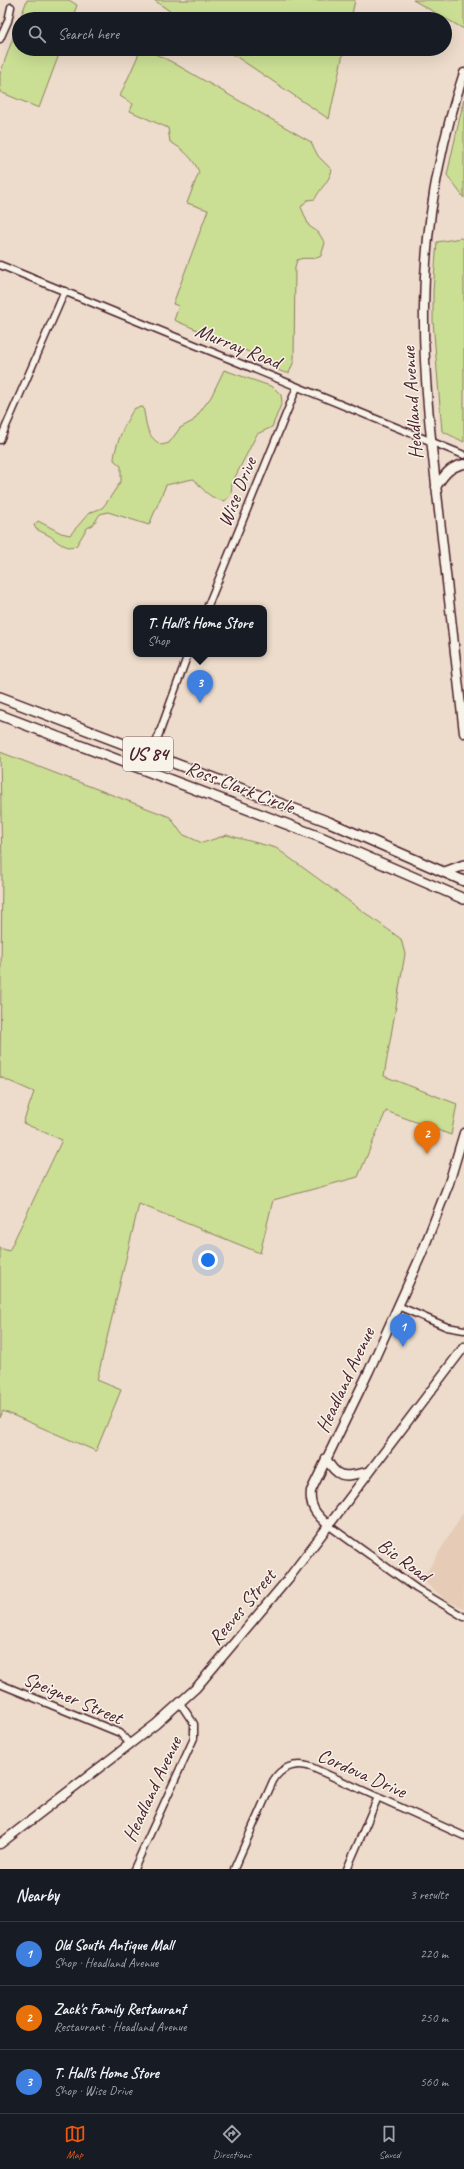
<!DOCTYPE html>
<html lang="en">
<head>
<meta charset="utf-8">
<style>
	body { margin:0; font-family:Caveat,sans-serif; background:#242831; color:#f1f3f6 }
	.you { position:absolute; left:208px; top:1260px; width:14px; height:14px; margin:-10px; border:3px solid #fff; border-radius:50%; background:#1a73e8; box-shadow:0 0 0 6px #1a73e833 }
	.badge { display:grid; place-items:center; width:26px; height:26px; border-radius:50%; background:#ea580c; color:#fff; font-size:13px; font-weight:700 }
	.pin { position:absolute; translate:-50% -33px; filter:drop-shadow(0 1px 2px #0008) }
	.pin::after { content:''; position:absolute; top:21px; width:14px; height:12px; background:inherit; clip-path:polygon(0 0,100% 0,50% 100%) }
	.popup { position:absolute; left:133px; top:605px; width:134px; height:52px; box-sizing:border-box; display:grid; place-content:center; border-radius:8px; background:#171b24; filter:drop-shadow(0 1px 3px #0005); font-size:13px; white-space:nowrap; color:#9ea1a6 }
	.popup b { font-size:15px; color:#f1f3f6 }
	.popup::after { content:''; position:absolute; left:50%; top:100%; margin-left:-8px; border:8px solid transparent; border-top-color:#171b24 }
	.list { margin:0; padding:0; list-style:none }
	h2 { display:flex; justify-content:space-between; align-items:center; height:52px; margin:0; padding:0 16px; font-size:17px }
	h2 small { font-size:13px; font-weight:400; color:#9ea1a6 }
	.list li { display:grid; grid-template-columns:26px 1fr auto; gap:12px; align-items:center; box-sizing:border-box; height:64px; padding:0 16px; border-top:1px solid #363941 }
	.list b { display:block; font-size:15px; white-space:nowrap }
	.list p { margin:0; font-size:13px; white-space:nowrap; color:#9ea1a6 }
	.list em { font-size:13px; font-style:normal; color:#9ea1a6 }
	.icon { flex:none; width:22px; height:22px; fill:none; stroke:currentColor; stroke-width:2; stroke-linecap:round; stroke-linejoin:round }
	.map { position:relative; flex:none; width:464px; height:1869px; overflow:hidden }
	.search { position:absolute; background:#171b24; box-shadow:0 4px 16px #0002; left:12px; right:12px; top:12px; height:44px; display:flex; align-items:center; gap:10px; box-sizing:border-box; padding:0 14px; border-radius:22px; color:#9ea1a6; font-size:15px }
	.sheet { height:244px; background:#171b24 }
	nav { display:flex; justify-content:space-around; align-items:center; box-sizing:border-box; height:56px; border-top:1px solid #363941; background:#171b24; font-size:11px; color:#9ea1a6 }
	nav a { display:grid; justify-items:center; gap:2px }
	nav .on { color:#ea580c }
	.map>svg:first-child { display:block }
	.built { fill:#e6ccb6 }
	.green { fill:#cbdf94; stroke:#8a7f60 }
	.lines { fill:none; stroke-linecap:round; stroke-linejoin:round }
	.minor-casing { stroke:#4a1f2b; stroke-width:9 }
	.major-casing { stroke:#4a1f2b; stroke-width:11 }
	.highway-casing { stroke:#4a1f2b; stroke-width:12 }
	.minor { stroke:#f7f3e8; stroke-width:6 }
	.major { stroke:#f7f3e8; stroke-width:8 }
	.highway { stroke:#f7f3e8; stroke-width:9 }
	.labels { text-anchor:middle; dominant-baseline:central; stroke-width:3; stroke-linejoin:round; paint-order:stroke }
	.shield { fill:#f7f3e8; stroke:#7e5f64; stroke-width:1 }
	.shield-label { font-size:19px; font-weight:bold; fill:#4a1f2b }
	.street-label { font-size:20px; fill:#4a1f2b; stroke:#f7f3e8 }
</style>
</head>
<body>
<div class="map">
<svg width="464" height="1869" viewBox="0 0 464 1869">
	<rect width="100%" height="100%" fill="#eddccb"/>
	<filter id="ink" filterUnits="userSpaceOnUse"><feTurbulence type="fractalNoise" baseFrequency=".025" numOctaves="2"/><feDisplacementMap in="SourceGraphic" scale="8" xChannelSelector="R" yChannelSelector="G"/><feConvolveMatrix kernelMatrix="1 2 1 2 8 2 1 2 1" color-interpolation-filters="sRGB"/></filter>
	<g filter="url(#ink)">
		<!-- built -->
		<path class="built" d="M464,1511V1608L447,1601L422,1580Z"/>
		<!-- green -->
		<g class="green">
			<path d="M27,0H69L77,5L72,19H20Z"/>
			<path d="M154,0H355L351,19H181Z"/>
			<path d="M413,0H464V29Z"/>
			<path d="M19,21V49H61L39,108L0,92V74Z"/>
			<path d="M141,49H145L170,61L311,142L318,156L332,170C329,182 320,188 315,199L307,200L301,207L309,226L318,232L325,243L321,256C313,261 305,256 297,260L295,267L294,361L289,373C280,373 275,368 270,361L174,320L179,306L173,304L208,210L187,203L199,172C194,159 182,148 170,142L168,128L130,111L133,104L120,96Z"/>
			<path d="M225,49H344L329,119Z"/>
			<path d="M464,99V198L447,175Z"/>
			<path d="M461,238L464,240V442L442,431L433,321V291L437,242Z"/>
			<path d="M224,370L273,387L281,395L282,402L272,427L257,434L232,483L231,494L225,501C210,499 203,490 194,479C191,479 171,484 166,485L149,525L108,512L100,514L93,525L87,528L76,546L68,547L59,543L50,536L36,529L34,525L38,521L61,533L70,535L89,513L102,508L107,502L121,481V466L114,460C114,448 127,417 135,408L143,407C147,424 145,436 162,445L169,443L180,428L193,421L211,397Z"/>
			<path d="M0,752L170,817L182,834L202,843L227,835L276,848L401,939L405,954L384,1076L457,1104L451,1135L386,1111L358,1177L273,1200L260,1253L139,1204L97,1380L121,1390L96,1451L3,1411L0,1418V1248L9,1251L62,1140L23,1123L34,1092L0,1077L2,872Z"/>
		</g>
		<g class="lines">
			<!-- minor casing -->
			<g class="minor-casing">
				<g id="minor">
					<path d="M0,39L8,21L11,7"/>
					<path d="M0,265L464,455"/>
					<path d="M0,440L65,291"/>
					<path d="M207,608L297,387"/>
					<path d="M146,770L188,654"/>
					<path d="M398,1306L447,1327L464,1330"/>
					<path d="M328,1525L417,1589L464,1617"/>
					<path d="M0,1684L120,1733L130,1744"/>
					<path d="M134,1869L194,1738V1724L180,1703"/>
					<path d="M234,1869L273,1781C281,1767 295,1762 311,1767L464,1836"/>
					<path d="M347,1869L378,1797"/>
				</g>
			</g>
			<!-- major casing -->
			<g class="major-casing">
				<g id="major">
					<path d="M464,73C439,147 425,229 424,307C423,378 432,449 440,520C448,591 456,662 464,733"/>
					<path d="M436,487C444,475 449,467 464,464"/>
					<path d="M326,1458C338,1481 346,1476 368,1472"/>
					<path d="M328,1525C317,1515 309,1507 311,1491L369,1371L422,1253L449,1183L464,1133"/>
					<path d="M0,1844L156,1724L196,1688L288,1579L464,1347"/>
				</g>
			</g>
			<!-- highway casing -->
			<g class="highway-casing">
				<g id="highway">
					<path d="M0,697L329,822L464,881"/>
					<path d="M0,715L323,838L464,899"/>
					<path d="M445,872L464,865"/>
				</g>
			</g>
			<!-- minor -->
			<use href="#minor" class="minor"/>
			<!-- major -->
			<use href="#major" class="major"/>
			<!-- highway -->
			<use href="#highway" class="highway"/>
		</g>
	</g>
	<g class="labels">
		<!-- shield labels -->
		<rect class="shield" x="123" y="737" width="50" height="34" rx="3"/>
		<g class="shield-label">
			<text x="148" y="754">US 84</text>
		</g>
		<!-- street labels -->
		<g class="street-label">
			<text transform="translate(238 346) rotate(22)">Murray Road</text>
			<text transform="translate(412 403) rotate(-94)">Headland Avenue</text>
			<text transform="translate(237 492) rotate(-68)">Wise Drive</text>
			<text transform="translate(240 787) rotate(21)">Ross Clark Circle</text>
			<text transform="translate(345 1380) rotate(-65)">Headland Avenue</text>
			<text transform="translate(404 1560) rotate(36)">Bic Road</text>
			<text transform="translate(242 1607) rotate(-50)">Reeves Street</text>
			<text transform="translate(73 1698) rotate(23)">Speigner Street</text>
			<text transform="translate(362 1773) rotate(24)">Cordova Drive</text>
			<text transform="translate(152 1789) rotate(-65)">Headland Avenue</text>
		</g>
	</g>
</svg>
<div class="you"></div>
<div class="pin badge" style="left:403px;top:1347px;background:#3f7fe0">1</div>
<div class="pin badge" style="left:427px;top:1154px;background:#e8710a">2</div>
<div class="pin badge" style="left:200px;top:703px;background:#3f7fe0">3</div>
<div class="popup"><b>T. Hall’s Home Store</b>Shop</div>
<div class="search"><svg class="icon" aria-label="search" viewBox="0 0 24 24"><circle cx="10" cy="10" r="6"/><path d="M15 15l6 6"/></svg>Search here</div>
</div>
<section class="sheet">
<h2>Nearby<small>3 results</small></h2>
<ul class="list">
<li><span class="badge" style="background:#3f7fe0">1</span><div><b>Old South Antique Mall</b><p>Shop · Headland Avenue</p></div><em>220 m</em></li>
<li><span class="badge" style="background:#e8710a">2</span><div><b>Zack's Family Restaurant</b><p>Restaurant · Headland Avenue</p></div><em>250 m</em></li>
<li><span class="badge" style="background:#3f7fe0">3</span><div><b>T. Hall’s Home Store</b><p>Shop · Wise Drive</p></div><em>560 m</em></li>
</ul>
</section>
<nav>
<a class="on"><svg class="icon" aria-label="map" viewBox="0 0 24 24"><path d="M3 6l6-2 6 2 6-2v14l-6 2-6-2-6 2zM9 4v14M15 6v14"/></svg>Map</a>
<a><svg class="icon" aria-label="directions" viewBox="0 0 24 24"><path d="M12 3l9 9-9 9-9-9zM9 14v-3h6M13 9l2 2-2 2"/></svg>Directions</a>
<a><svg class="icon" aria-label="saved" viewBox="0 0 24 24"><path d="M7 4h10v16l-5-4-5 4z"/></svg>Saved</a>
</nav>
</body>
</html>
